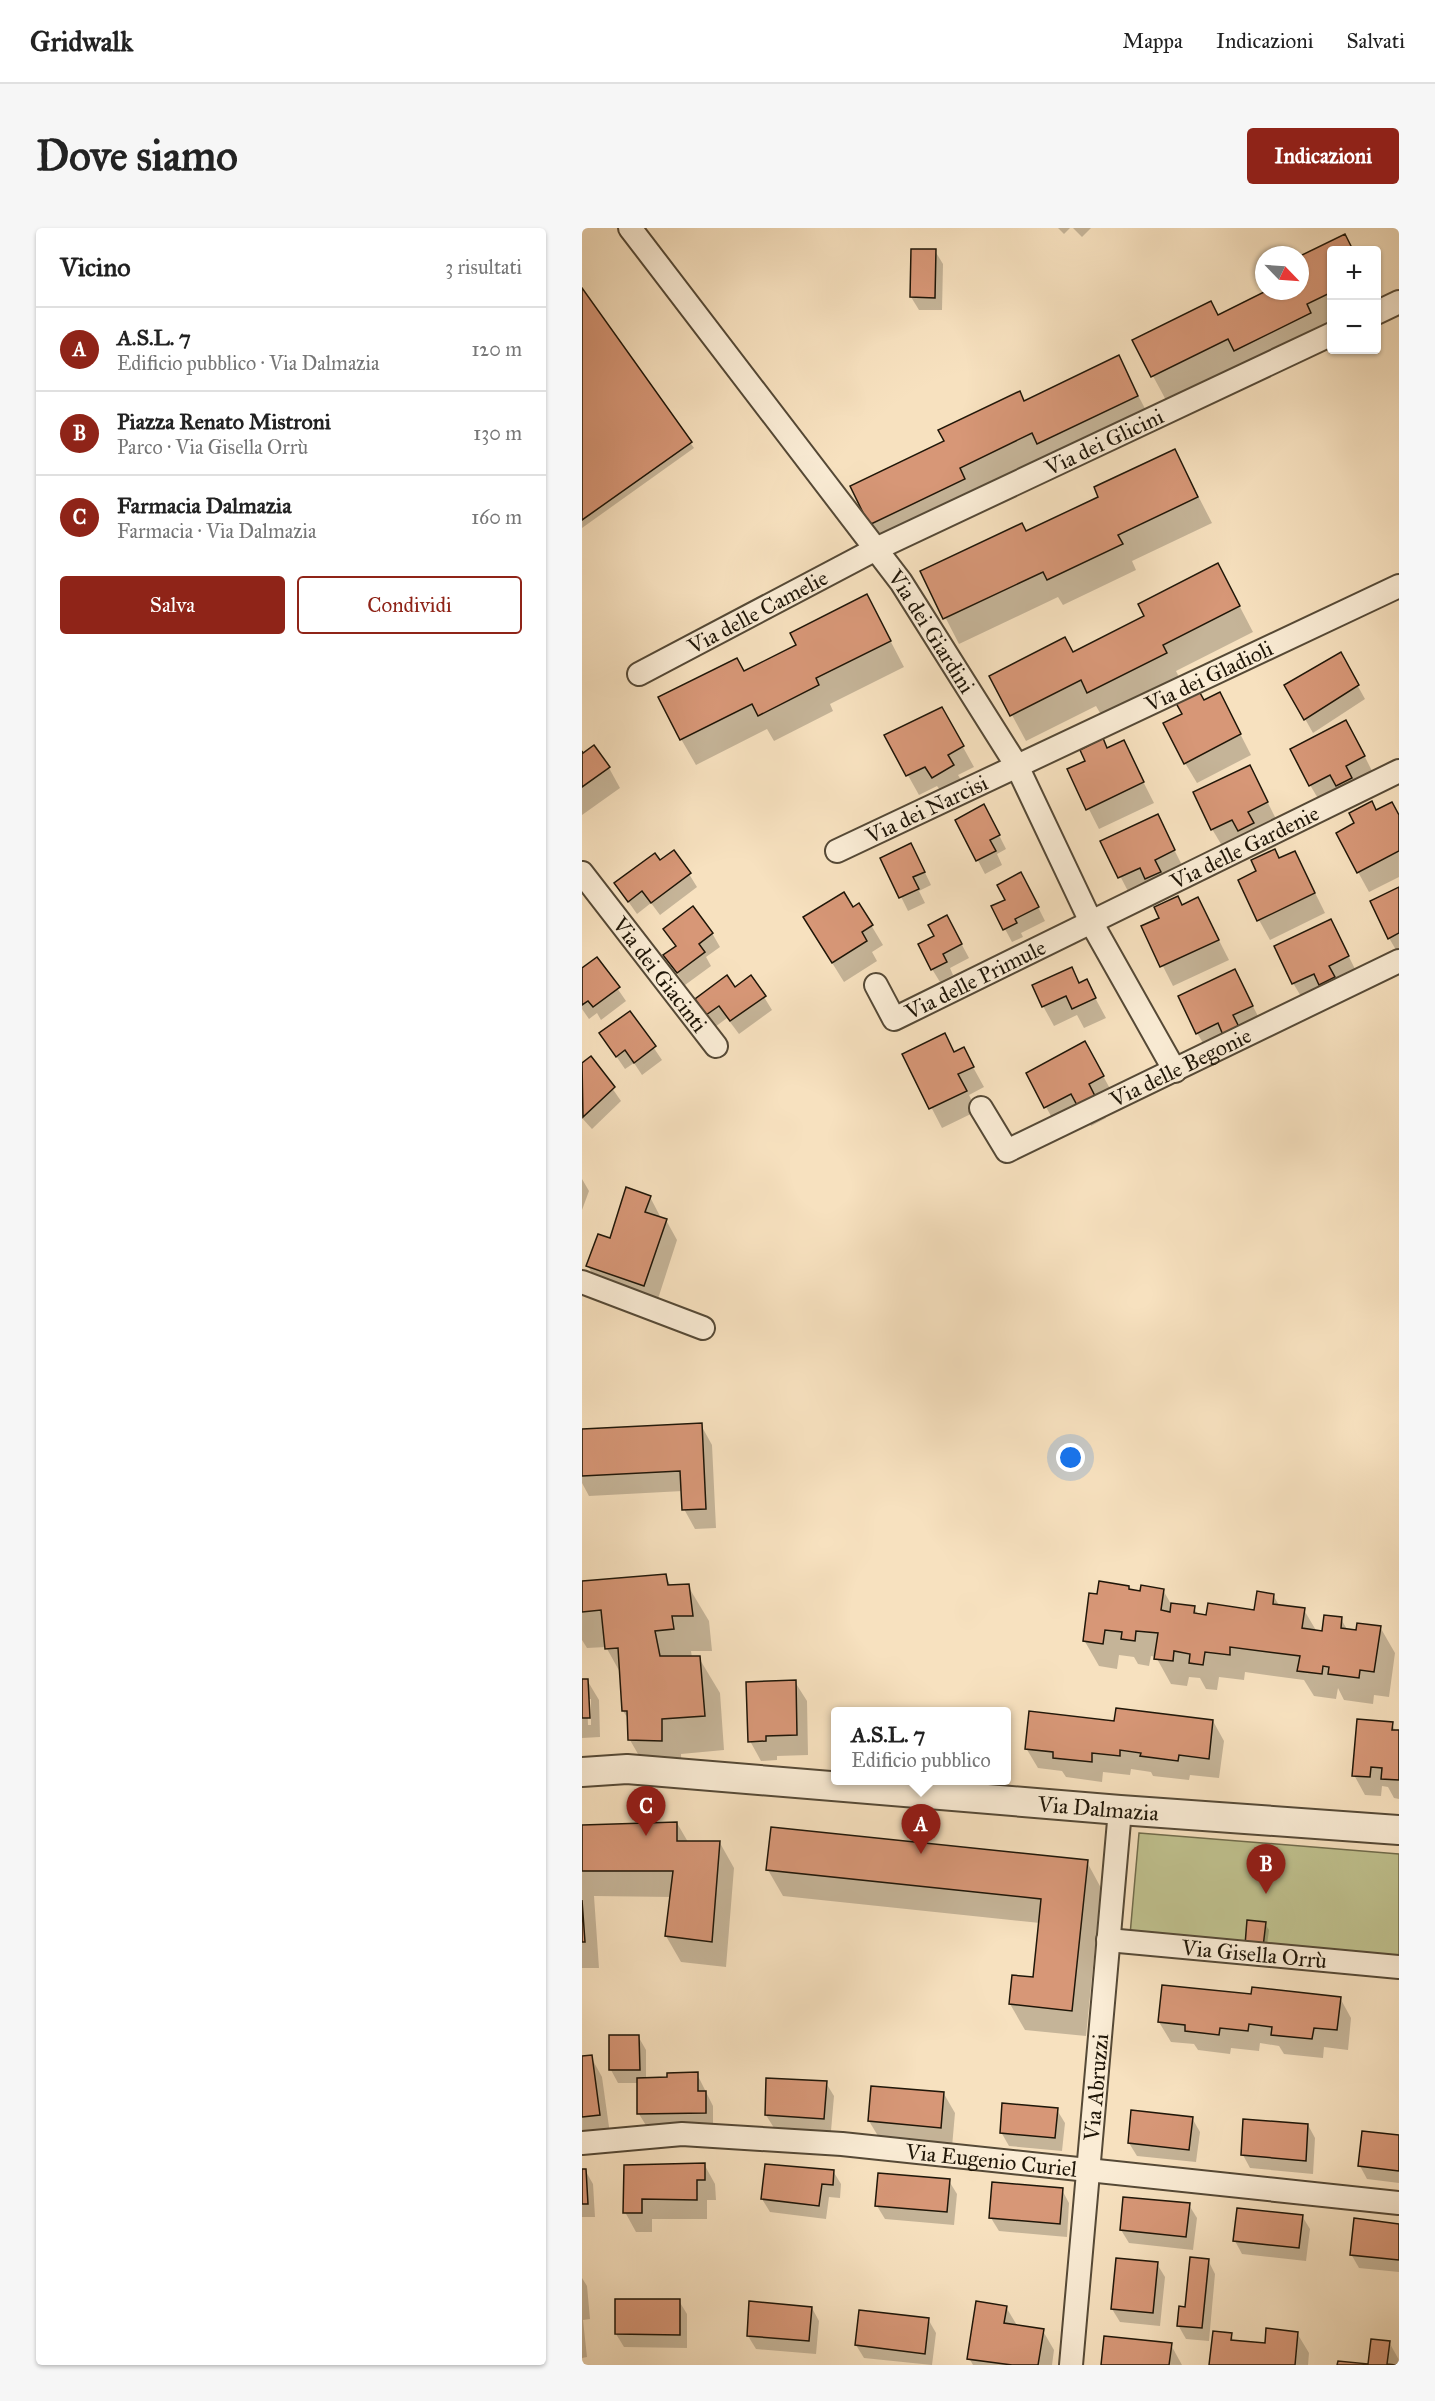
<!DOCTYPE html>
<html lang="it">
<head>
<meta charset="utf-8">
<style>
	body { margin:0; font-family:"IM FELL Great Primer",serif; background:#f6f6f6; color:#222 }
	.controls { position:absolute; right:18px; top:18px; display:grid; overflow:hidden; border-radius:6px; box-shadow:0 2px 4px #0004 }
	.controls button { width:54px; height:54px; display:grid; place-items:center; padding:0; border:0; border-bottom:2px solid #e0e0e0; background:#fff; color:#222; font:30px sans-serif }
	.compass { position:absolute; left:673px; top:18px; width:54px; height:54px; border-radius:50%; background:#fff; box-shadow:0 2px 4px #0004; rotate:115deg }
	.you { position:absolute; left:489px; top:1230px; width:21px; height:21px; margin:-15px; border:4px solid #fff; border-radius:50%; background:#1a73e8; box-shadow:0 0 0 9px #1a73e833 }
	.badge { display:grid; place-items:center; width:39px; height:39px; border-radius:50%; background:#8f2418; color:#fff; font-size:20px; font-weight:700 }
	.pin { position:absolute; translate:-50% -50px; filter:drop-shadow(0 2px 3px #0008) }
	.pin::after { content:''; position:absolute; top:32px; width:21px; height:18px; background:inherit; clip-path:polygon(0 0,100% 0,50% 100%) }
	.popup { position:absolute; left:249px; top:1479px; width:180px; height:78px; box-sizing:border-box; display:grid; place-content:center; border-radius:6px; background:#fff; filter:drop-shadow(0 2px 4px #0005); font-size:20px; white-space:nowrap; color:#767676 }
	.popup b { font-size:22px; color:#222 }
	.popup::after { content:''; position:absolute; left:50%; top:100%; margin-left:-12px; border:12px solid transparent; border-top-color:#fff }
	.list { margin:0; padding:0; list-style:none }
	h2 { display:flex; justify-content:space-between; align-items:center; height:78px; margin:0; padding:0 24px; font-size:26px }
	h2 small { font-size:20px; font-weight:400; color:#767676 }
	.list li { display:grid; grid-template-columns:39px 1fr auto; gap:18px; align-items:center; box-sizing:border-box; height:84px; padding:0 24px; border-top:2px solid #e0e0e0 }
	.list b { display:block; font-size:22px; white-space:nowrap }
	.list p { margin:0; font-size:20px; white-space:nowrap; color:#767676 }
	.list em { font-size:20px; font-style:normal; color:#767676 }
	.actions { display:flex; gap:12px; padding:18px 24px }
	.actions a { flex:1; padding:14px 0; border:2px solid #8f2418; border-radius:6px; text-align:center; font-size:21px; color:#8f2418 }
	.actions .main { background:#8f2418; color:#fff }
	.map { position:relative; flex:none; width:817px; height:2137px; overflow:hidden; border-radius:6px }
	header { display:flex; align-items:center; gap:36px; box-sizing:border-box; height:84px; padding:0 30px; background:#fff; border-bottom:2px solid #e0e0e0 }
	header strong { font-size:28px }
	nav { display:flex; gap:33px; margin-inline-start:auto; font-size:21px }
	.intro { display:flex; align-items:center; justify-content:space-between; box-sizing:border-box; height:144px; padding:0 36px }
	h1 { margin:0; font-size:42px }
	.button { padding:15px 27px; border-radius:6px; background:#8f2418; color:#fff; font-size:21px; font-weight:700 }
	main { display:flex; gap:36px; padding:0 36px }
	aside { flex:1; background:#fff; border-radius:6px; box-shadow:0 2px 4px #0004 }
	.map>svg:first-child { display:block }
	.green { fill:#c0c28f; stroke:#706c4c; stroke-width:1.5 }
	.shadow { fill:#0003; fill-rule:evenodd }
	.building { fill:#d79777; stroke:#1f1608; stroke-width:1.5 }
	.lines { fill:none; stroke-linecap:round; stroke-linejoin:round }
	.minor-casing { stroke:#554936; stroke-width:26 }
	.tertiary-casing { stroke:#554936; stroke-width:32 }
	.minor { stroke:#faecd5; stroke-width:22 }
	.tertiary { stroke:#faecd5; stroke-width:28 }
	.labels { text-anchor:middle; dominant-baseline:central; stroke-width:4.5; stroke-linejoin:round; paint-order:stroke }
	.street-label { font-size:22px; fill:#1f1608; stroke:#faecd5 }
</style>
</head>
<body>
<header>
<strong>Gridwalk</strong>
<nav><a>Mappa</a><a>Indicazioni</a><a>Salvati</a></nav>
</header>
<div class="intro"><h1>Dove siamo</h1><a class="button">Indicazioni</a></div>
<main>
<aside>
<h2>Vicino<small>3 risultati</small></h2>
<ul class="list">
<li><span class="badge">A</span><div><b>A.S.L. 7</b><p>Edificio pubblico · Via Dalmazia</p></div><em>120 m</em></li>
<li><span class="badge">B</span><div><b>Piazza Renato Mistroni</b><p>Parco · Via Gisella Orrù</p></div><em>130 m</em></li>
<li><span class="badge">C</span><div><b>Farmacia Dalmazia</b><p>Farmacia · Via Dalmazia</p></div><em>160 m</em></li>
</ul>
<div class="actions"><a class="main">Salva</a><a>Condividi</a></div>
</aside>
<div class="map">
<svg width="817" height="2137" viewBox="0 0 817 2137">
	<rect width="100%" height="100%" fill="#f7e1bf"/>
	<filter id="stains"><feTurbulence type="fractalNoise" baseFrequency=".00333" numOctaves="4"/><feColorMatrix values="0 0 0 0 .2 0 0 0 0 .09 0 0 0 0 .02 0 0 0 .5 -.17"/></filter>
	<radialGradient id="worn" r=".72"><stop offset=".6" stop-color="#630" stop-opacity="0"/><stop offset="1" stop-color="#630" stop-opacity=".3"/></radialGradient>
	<!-- green -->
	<path class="green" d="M557,1605L817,1626V1729L548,1707Z"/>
	<!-- shadow -->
	<g class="shadow">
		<path d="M476,0H488L482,6Z"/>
		<path d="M491,0H509L500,9Z"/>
		<path d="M762,8L770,22H750V97L585,174L552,113L636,88L687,63H718V30Z"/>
		<path d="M353,23L361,36L360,82H337L329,69Z"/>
		<path d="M0,63L112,220L0,300Z"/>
		<path d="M536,129L570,194L303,322L288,296L443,174Z"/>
		<path d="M593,223L630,295L550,333L554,342L481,377L476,369L377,416L340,344L444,305L518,270Z"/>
		<path d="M636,337L671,404L594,443L598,451L521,490L514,478L444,513L409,448L491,426L564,389Z"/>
		<path d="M285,368L322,439L248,476L251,483L192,513L185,501L114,537L99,511L162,445L216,418Z"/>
		<path d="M758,426L783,471L731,505L704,457Z"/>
		<path d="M648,486L669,527L615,555L603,535Z"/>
		<path d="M371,501L392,539L376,547L382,557L363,569L355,558L337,567L304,508Z"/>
		<path d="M521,512L526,521L541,514L572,575L517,601L487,542L505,533Z"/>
		<path d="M775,513L793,549L740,577L728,557Z"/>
		<path d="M0,526L27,540L38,560L0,587Z"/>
		<path d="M668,539L696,595L642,621L630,601Z"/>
		<path d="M794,583L817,589V649L787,664L776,644Z"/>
		<path d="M575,588L603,643L549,669L520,613Z"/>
		<path d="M409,591L424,621L415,626L420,637L403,646L375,592Z"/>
		<path d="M713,624L743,685L688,712L677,692Z"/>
		<path d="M300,630H336L349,657L337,663L343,675L326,683Z"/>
		<path d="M77,634L107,646L115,659L78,687L69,675L55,686L34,656Z"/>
		<path d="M446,659L463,693L439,705L441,709L430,714L423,701L425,672Z"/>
		<path d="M817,661V727L807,710Z"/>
		<path d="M616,671L647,732L591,758L561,699Z"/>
		<path d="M277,677L301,717L290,724L295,733L262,754L234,709Z"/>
		<path d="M749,693L777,749L723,775L711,755Z"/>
		<path d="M83,701L130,705L138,719L124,729L129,738L103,757L83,728L95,719Z"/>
		<path d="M372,702L387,730L368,740L371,747L358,754L350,741L354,709Z"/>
		<path d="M15,731L44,773L19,792L15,785L7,791L0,781V742Z"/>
		<path d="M489,741L498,756L504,753L524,790L502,800L495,787L472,798L461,778Z"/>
		<path d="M653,743L681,798L661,808L667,819L654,826L648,815L627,825L615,805Z"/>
		<path d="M152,761L182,769L190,782L157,806L145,790L133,799L122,784Z"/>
		<path d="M48,785L80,832L60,847L52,835L43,841L19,806Z"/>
		<path d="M381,821L402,859L387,867L395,883L360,900L322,827L373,825Z"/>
		<path d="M9,830L39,873L10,901L0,890V837Z"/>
		<path d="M514,835L532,868L517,876L524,890L509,898L501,885L475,899L446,846Z"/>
		<path d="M0,951L7,963L0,982Z"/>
		<path d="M68,969L79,990L84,992L95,1012L74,1077L17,1058L6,1038Z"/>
		<path d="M119,1197L130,1217L134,1300L113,1301L102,1281L101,1263L7,1268L0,1255V1203Z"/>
		<path d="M83,1348L89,1358H106L127,1393L130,1423H109L110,1430H117L138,1465L142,1522L99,1526L100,1548L68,1547L48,1512L47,1492L41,1483L39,1446L24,1419L5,1420L0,1412V1355Z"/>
		<path d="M546,1359L549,1363L559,1364L581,1362L589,1376L612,1380L617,1388L674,1383L691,1367L698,1379L722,1382L735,1404L741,1405L759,1391L766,1403L776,1404L798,1399L813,1425L807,1469L792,1467L791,1476L762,1472L756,1460L754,1471L732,1468L722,1452L663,1444L662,1452L637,1449L635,1462L624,1461L618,1450L607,1449L605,1458L589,1456L574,1429L569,1428L567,1438L556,1436L552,1429L537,1427L535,1441L517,1438L502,1412L517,1368Z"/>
		<path d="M0,1452H5L17,1472L18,1509L0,1510ZM5,1471H9V1497H6Z"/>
		<path d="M213,1454L225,1473L226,1527L195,1528V1532L179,1533L168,1513Z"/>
		<path d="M631,1493L642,1513L637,1550L608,1547L607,1552L571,1548L569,1544L549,1541L548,1547L521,1544L520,1554L484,1549L480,1543L456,1540L444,1520L534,1495Z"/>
		<path d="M810,1496L814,1504H817V1571L812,1570L806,1559L800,1558L799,1568L783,1567L772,1547Z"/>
		<path d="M95,1595L106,1614L138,1615L152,1640L144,1739L99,1734L84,1708L90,1669L12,1668L17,1740H0V1599Z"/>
		<path d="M505,1634L519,1660L504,1808L443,1802L428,1776L452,1751L458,1695L201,1668L186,1642Z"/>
		<path d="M683,1696L687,1702L684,1725L668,1723Z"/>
		<path d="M670,1768L758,1770L769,1790L766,1822L742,1819L741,1830L702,1826L697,1818L678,1815L677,1823L649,1820L648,1826L616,1822L612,1816L589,1814L577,1794Z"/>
		<path d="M56,1808L64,1822V1851L115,1846L131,1878V1898L65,1899L57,1886L56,1855H36L29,1842Z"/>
		<path d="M9,1829L20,1849L28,1906L0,1910V1830Z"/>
		<path d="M244,1855L252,1868L249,1903L192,1900L184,1887Z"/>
		<path d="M362,1866L373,1885L370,1919L299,1913L287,1893Z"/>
		<path d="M475,1882L483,1895L480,1923L427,1918L419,1904Z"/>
		<path d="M610,1890L618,1904L614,1934L555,1928L547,1915Z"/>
		<path d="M726,1897L733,1910L731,1946L668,1940L661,1927Z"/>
		<path d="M817,1909V1955L785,1951L778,1938Z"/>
		<path d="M122,1936L133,1956L134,1972H125V1991H70V2004H54L43,1984V1939Z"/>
		<path d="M3,1942L11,1956L13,1989H0V1943Z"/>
		<path d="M251,1943L259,1956L258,1970L247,1969L244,1991L188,1984L180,1971Z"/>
		<path d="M367,1953L375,1966L372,1997L303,1991L295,1978Z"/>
		<path d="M480,1962L487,1975L485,2009L417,2003L409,1990Z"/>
		<path d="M607,1977L615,1990L611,2022L547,2015L539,2002Z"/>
		<path d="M720,1988L728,2001L724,2033L660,2026L653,2013Z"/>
		<path d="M817,1997V2044L777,2040L769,2026Z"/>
		<path d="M626,2032L633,2046L627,2113L604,2111L596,2097Z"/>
		<path d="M575,2036L583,2049L578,2098L538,2094L530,2081Z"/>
		<path d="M0,2050L5,2058L8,2091L1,2092L5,2129L0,2130Z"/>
		<path d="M97,2073L105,2086V2120L42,2119L34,2106Z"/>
		<path d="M424,2079L436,2099L461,2103L472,2122L470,2137H391L387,2130Z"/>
		<path d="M230,2080L237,2093L234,2126L174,2121L166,2108Z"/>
		<path d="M346,2091L354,2105L350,2137L282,2130L274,2117Z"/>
		<path d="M715,2105L727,2125L726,2137H629L649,2107L652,2113L684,2117Z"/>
		<path d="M807,2114L817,2132V2137H788Z"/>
		<path d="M589,2117L600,2137H521Z"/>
	</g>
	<!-- building -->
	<g class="building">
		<path d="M763,6L771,22H750V64L725,76L729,85L652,123L646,111L569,149L550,112L629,73L636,87L684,63H718V28Z"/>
		<path d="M329,21H354L353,70L328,69Z"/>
		<path d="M0,60L110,214L0,292Z"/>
		<path d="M537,127L556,168L455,216L450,205L378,240L383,251L287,297L268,258L362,213L356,202L438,163L442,173Z"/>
		<path d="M593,221L616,269L536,307L541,316L465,352L461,344L361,391L338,343L440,295L444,303L516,269L512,259Z"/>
		<path d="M636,335L658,378L581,417L585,425L505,465L499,452L428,488L407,448L483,409L491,424L562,388L556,376Z"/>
		<path d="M285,366L309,413L234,450L237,457L176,488L170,476L98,512L76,469L155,430L162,443L214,417L208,405Z"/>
		<path d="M759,424L777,457L722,492L702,457Z"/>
		<path d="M617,463L622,472L638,464L659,506L602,536L581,495L600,486L594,475Z"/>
		<path d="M360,479L382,518L366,527L372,537L350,550L343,539L324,548L302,507Z"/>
		<path d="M764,492L783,528L764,538L770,550L754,558L748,547L727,558L708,521Z"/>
		<path d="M521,510L525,520L542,512L562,554L504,582L485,541L503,533L498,522Z"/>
		<path d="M12,517L28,539L0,559V523L1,525Z"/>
		<path d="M668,537L686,574L666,584L672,595L656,603L650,592L629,602L611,564Z"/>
		<path d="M790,573L794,582L810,574L817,587V623L775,645L754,605L772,595L767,585Z"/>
		<path d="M402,576L418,607L408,612L414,623L394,633L373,592Z"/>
		<path d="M576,586L593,622L573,632L579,644L563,651L558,640L536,650L518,613Z"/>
		<path d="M329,615L343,644L331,649L337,661L317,670L298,630Z"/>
		<path d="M693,621L697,630L713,623L733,665L675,693L656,652L674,643L669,632Z"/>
		<path d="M92,622L109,645L69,675L60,663L46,674L32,655L73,625L78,632Z"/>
		<path d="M439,644L457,679L433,691L435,695L421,702L409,678L423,672L415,657Z"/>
		<path d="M817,659V705L806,711L788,673Z"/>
		<path d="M262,664L271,679L277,675L291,697L280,704L285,713L250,735L221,689Z"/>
		<path d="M596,668L600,677L616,669L637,712L578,739L559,698L577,690L572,679Z"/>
		<path d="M111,678L131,705L117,716L123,724L95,745L81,727L94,718L81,701Z"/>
		<path d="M365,687L380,716L361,726L365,734L349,742L336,716L352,708L346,697Z"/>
		<path d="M749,691L767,728L747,738L753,749L737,757L732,746L710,756L692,718Z"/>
		<path d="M15,729L38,759L11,779L6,773L0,777V740Z"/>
		<path d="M490,739L497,755L505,751L514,770L490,781L484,768L460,779L450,757Z"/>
		<path d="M653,741L671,778L651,787L657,799L641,807L636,795L614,806L596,768Z"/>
		<path d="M145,747L153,759L169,747L184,768L148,793L137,778L124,787L113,771Z"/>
		<path d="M48,783L74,818L52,835L43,822L34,829L17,805Z"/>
		<path d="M363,805L372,824L382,819L392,839L376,846L385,863L347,881L320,826Z"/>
		<path d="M503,813L522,848L507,856L514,870L496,879L489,866L462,880L444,845Z"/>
		<path d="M9,828L33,859L1,889L0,835Z"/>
		<path d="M44,959L69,968L63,984L85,991L62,1058L4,1038L16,1006L28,1010Z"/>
		<path d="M120,1195L124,1281L100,1282L98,1243L0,1248V1201Z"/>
		<path d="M84,1346L86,1357L107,1356L111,1388H90L92,1401L73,1403L78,1428H118L123,1488L80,1491V1513L46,1512L45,1483H40L36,1420L23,1421L19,1382L0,1384V1353Z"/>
		<path d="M517,1353L547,1358V1361L558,1363L559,1357L582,1361L579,1382L588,1384L589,1375L613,1378L612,1385L624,1387L626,1375L672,1382L675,1363L692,1366L691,1376L723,1380L720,1400L740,1403L742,1387L760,1389L759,1400L774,1402L775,1395L799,1398L792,1444L778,1442L777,1450L746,1446L747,1439L741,1438L740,1446L715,1443L718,1428L648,1419V1427L623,1424L621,1437L607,1435L608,1426L592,1423L591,1433L572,1431L576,1405L554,1403L553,1413L539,1411L540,1404L523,1402L521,1416L501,1413L507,1365L515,1366Z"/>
		<path d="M0,1451H6L8,1490H0Z"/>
		<path d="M214,1452L215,1507L184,1508V1513L166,1514L164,1454Z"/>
		<path d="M534,1480L631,1492L627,1531L597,1527L596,1533L558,1528L559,1525L538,1522V1528L510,1525V1534L471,1530V1524L443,1521L447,1483L532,1493Z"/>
		<path d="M775,1491L811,1494L810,1502H817V1552L799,1551L800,1540L789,1539L788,1549L770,1548Z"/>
		<path d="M95,1594V1613H138L130,1714L83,1708L91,1643H0V1597Z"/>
		<path d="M189,1599L506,1632L490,1783L427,1776L430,1747L451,1749L459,1671L184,1642Z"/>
		<path d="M0,1672L3,1714H0Z"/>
		<path d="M665,1692L684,1694L681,1719L663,1717Z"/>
		<path d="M580,1757L669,1766L670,1759L759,1769L755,1802L732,1800L730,1811L689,1807L690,1799L667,1796L666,1803L638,1800L637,1807L603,1803V1797L576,1794Z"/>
		<path d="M27,1807H57L58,1842H27Z"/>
		<path d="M10,1827L18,1887L0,1889V1828Z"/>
		<path d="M116,1844V1863H124V1885L55,1886V1850L85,1849V1845Z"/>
		<path d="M184,1850L245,1853L242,1891L183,1887Z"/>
		<path d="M289,1858L362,1864L359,1900L286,1893Z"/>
		<path d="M420,1875L476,1880L473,1910L418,1905Z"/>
		<path d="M549,1882L611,1889L607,1922L546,1915Z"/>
		<path d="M661,1891L726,1896L724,1933L659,1927Z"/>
		<path d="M780,1903L817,1907V1943L776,1938Z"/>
		<path d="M123,1935V1952H115V1972L60,1971V1985H41L42,1937Z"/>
		<path d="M183,1936L252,1942L251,1957L240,1956L237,1978L179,1971Z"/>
		<path d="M0,1941H4L6,1976H0Z"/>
		<path d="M296,1945L368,1951L365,1984L293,1978Z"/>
		<path d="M410,1954L481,1960L478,1996L407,1990Z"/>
		<path d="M541,1969L608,1975L604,2009L538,2002Z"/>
		<path d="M655,1980L721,1987L717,2020L651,2013Z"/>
		<path d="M772,1990L817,1996V2032L768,2027Z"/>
		<path d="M608,2029L627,2031L620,2100L595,2098L597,2078L603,2079Z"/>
		<path d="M534,2030L576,2034L571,2085L529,2081Z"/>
		<path d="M33,2071H98V2107L33,2106Z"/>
		<path d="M167,2073L230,2079L227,2113L165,2108Z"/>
		<path d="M394,2073L425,2078L422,2095L462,2101L456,2137H430L385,2131Z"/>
		<path d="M277,2082L347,2090L343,2126L273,2117Z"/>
		<path d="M684,2100L716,2104L713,2137H627L631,2103L650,2105L649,2112L683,2115Z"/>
		<path d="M522,2108L590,2115L587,2137H519Z"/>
		<path d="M789,2111L808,2113L805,2136L814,2137H755L756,2133L786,2136Z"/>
	</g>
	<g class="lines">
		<!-- minor casing -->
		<g class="minor-casing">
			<g id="minor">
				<path id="s1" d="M48,0L319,354L435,538L509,694L593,843"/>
				<path d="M794,85L817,74"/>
				<path id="s2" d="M57,446L294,321L750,106"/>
				<path id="s3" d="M255,623L817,358"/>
				<path id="s4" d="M0,645L134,818"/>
				<path id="s5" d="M294,757L312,791L817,543"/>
				<path id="s6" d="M399,880L425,923L817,733"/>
				<path d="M0,1054L121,1100"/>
				<path id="s7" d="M526,1712L817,1739"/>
				<path id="s8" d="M0,1915L100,1906L260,1916L817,1975"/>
				<path id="s9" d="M489,2137L538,1582"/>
			</g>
		</g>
		<!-- tertiary casing -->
		<g class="tertiary-casing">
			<g id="tertiary">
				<path id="s10" d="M0,1544L45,1541L538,1582L817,1602"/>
			</g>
		</g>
		<!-- minor -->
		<use href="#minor" class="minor"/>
		<!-- tertiary -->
		<use href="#tertiary" class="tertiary"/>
	</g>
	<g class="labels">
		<!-- street labels -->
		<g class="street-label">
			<text stroke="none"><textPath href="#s2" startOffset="520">Via dei Glicini</textPath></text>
			<text stroke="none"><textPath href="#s2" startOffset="134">Via delle Camelie</textPath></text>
			<text stroke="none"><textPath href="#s1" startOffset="504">Via dei Giardini</textPath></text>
			<text stroke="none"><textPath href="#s3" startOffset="411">Via dei Gladioli</textPath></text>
			<text stroke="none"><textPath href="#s3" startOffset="99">Via dei Narcisi</textPath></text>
			<text stroke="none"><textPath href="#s5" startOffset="429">Via delle Gardenie</textPath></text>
			<text stroke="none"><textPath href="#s4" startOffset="128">Via dei Giacinti</textPath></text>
			<text stroke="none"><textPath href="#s5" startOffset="129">Via delle Primule</textPath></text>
			<text stroke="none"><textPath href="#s6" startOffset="243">Via delle Begonie</textPath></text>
			<text stroke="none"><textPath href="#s10" startOffset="518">Via Dalmazia</textPath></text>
			<text stroke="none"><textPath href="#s7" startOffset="147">Via Gisella Orrù</textPath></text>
			<text stroke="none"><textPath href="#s9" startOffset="279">Via Abruzzi</textPath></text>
			<text stroke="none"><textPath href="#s8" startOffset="411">Via Eugenio Curiel</textPath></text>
		</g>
	</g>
	<rect width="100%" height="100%" filter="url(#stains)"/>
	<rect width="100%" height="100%" fill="url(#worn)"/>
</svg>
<div class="controls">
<button>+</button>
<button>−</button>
</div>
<svg class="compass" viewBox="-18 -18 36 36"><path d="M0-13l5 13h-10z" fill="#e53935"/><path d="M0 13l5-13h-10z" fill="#767676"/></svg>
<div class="you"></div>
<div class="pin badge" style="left:339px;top:1626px">A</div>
<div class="popup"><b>A.S.L. 7</b>Edificio pubblico</div>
<div class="pin badge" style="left:684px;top:1666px">B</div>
<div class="pin badge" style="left:64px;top:1608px">C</div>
</div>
</main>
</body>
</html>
